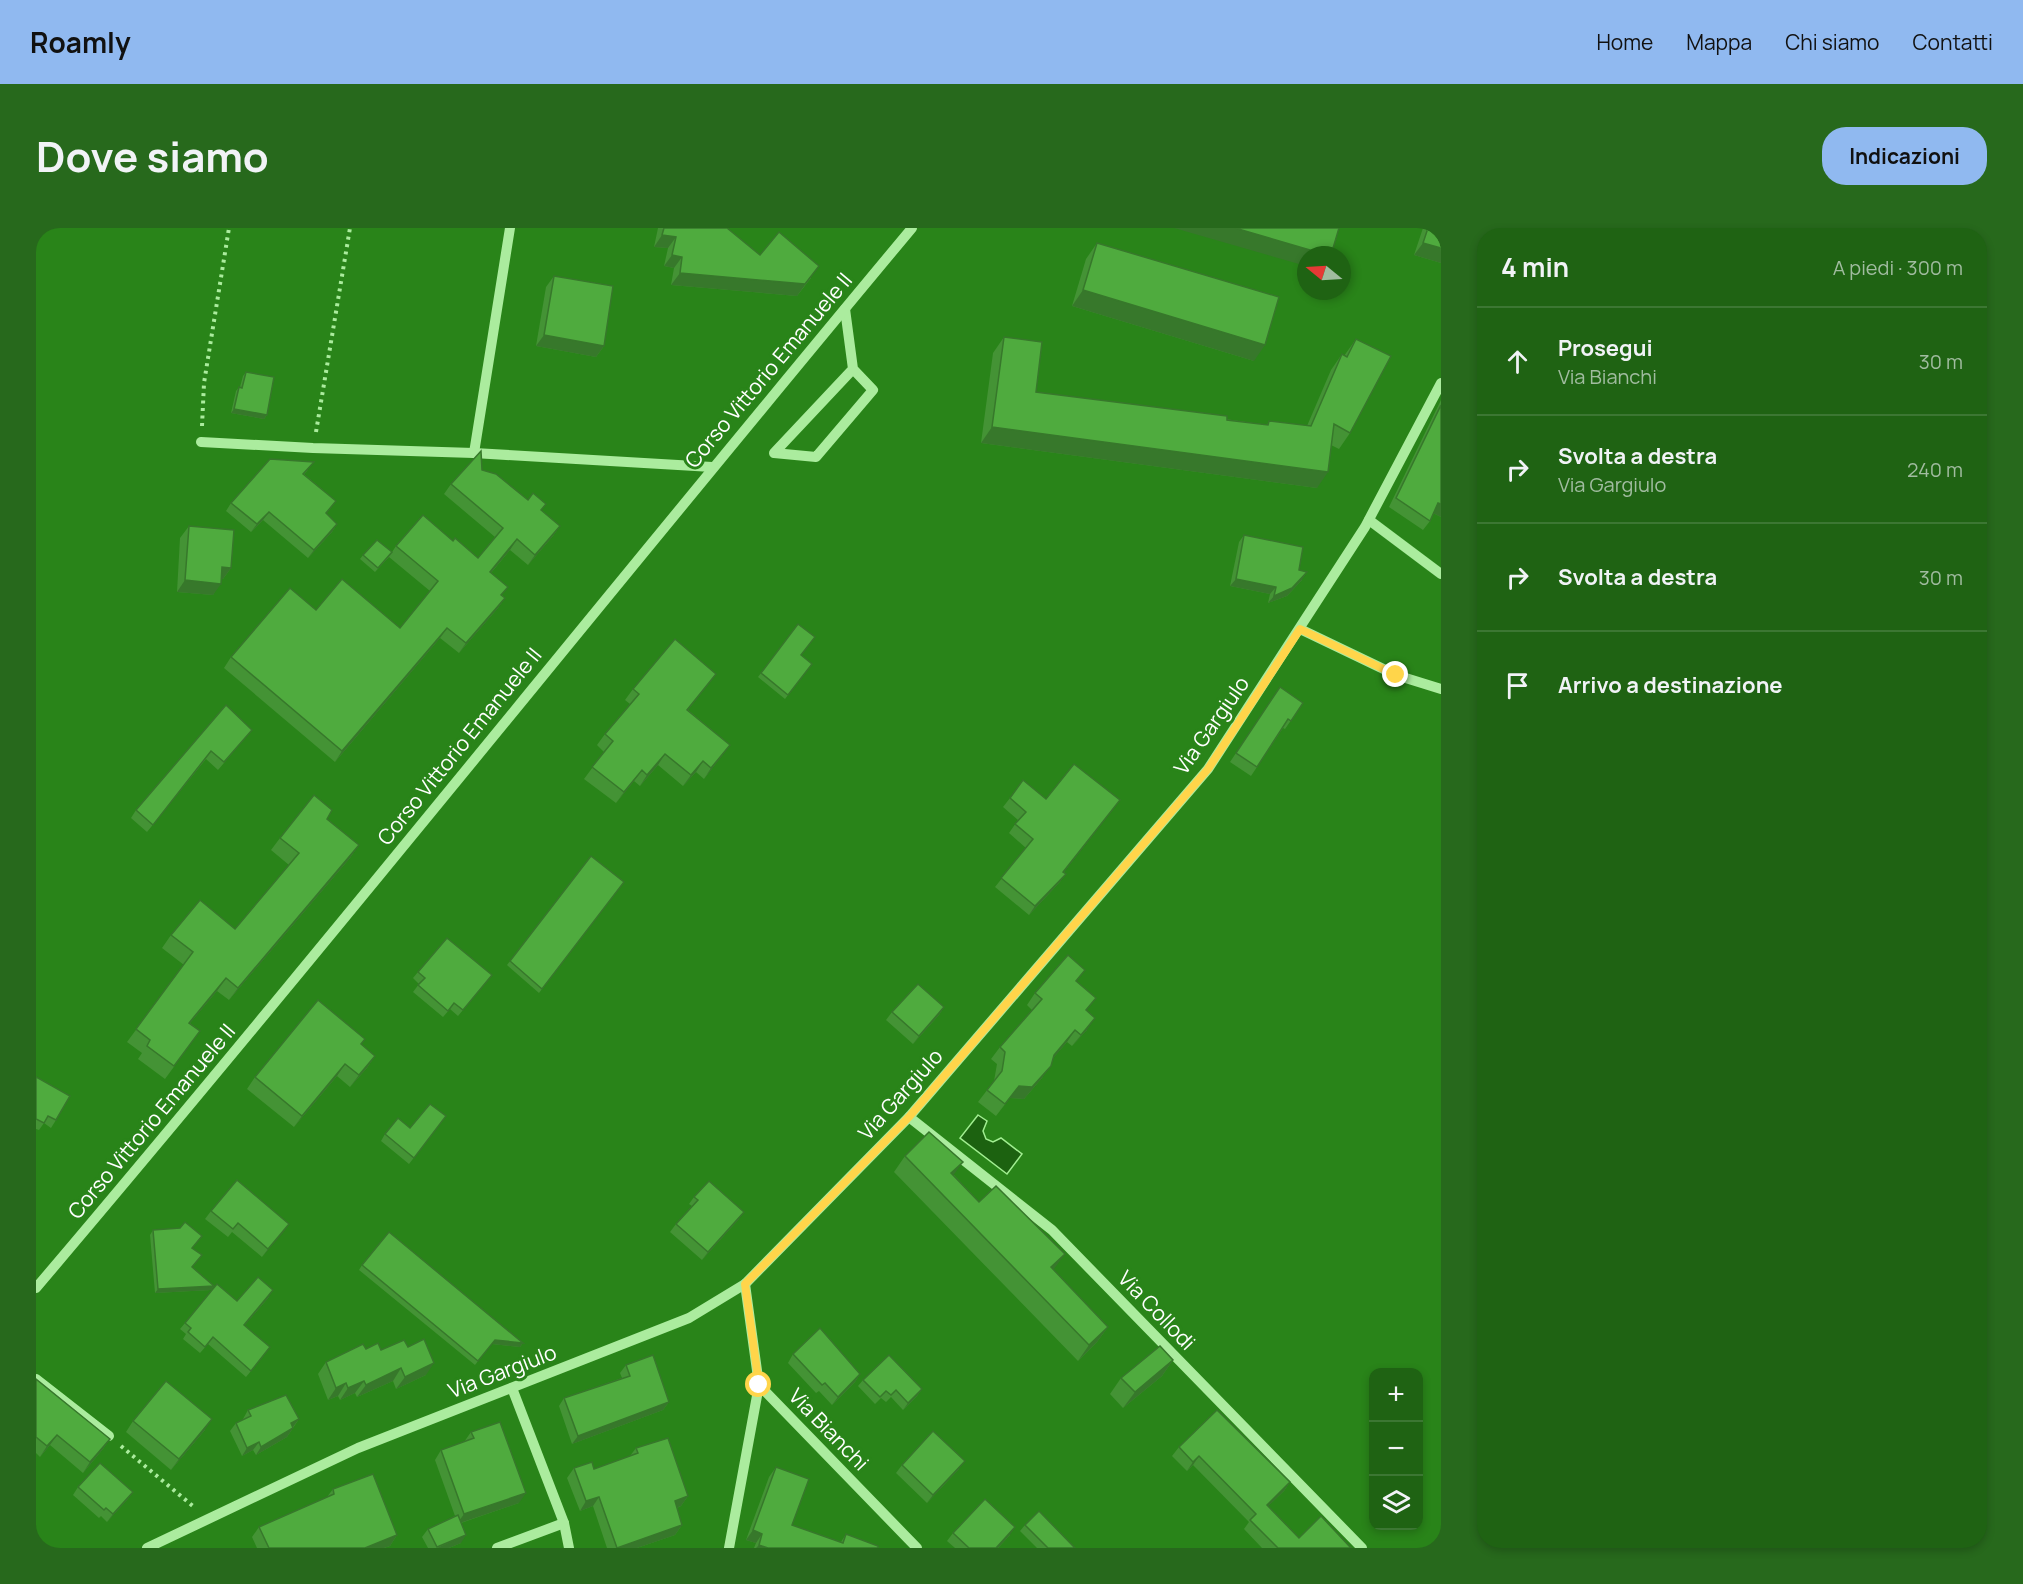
<!DOCTYPE html>
<html lang="it">
<head>
<meta charset="utf-8">
<style>
	body { margin:0; font-family:Manrope,sans-serif; background:#27691c; color:#f1f3f6 }
	.controls { position:absolute; right:18px; bottom:18px; display:grid; overflow:hidden; border-radius:12px; box-shadow:0 3px 9px #0003 }
	.controls button { width:54px; height:54px; display:grid; place-items:center; padding:0; border:0; border-bottom:2px solid #3c7733; background:#1f6313; color:#f1f3f6; font:30px sans-serif }
	.compass { position:absolute; left:1261px; top:18px; width:54px; height:54px; border-radius:50%; background:#1f6313; box-shadow:0 3px 9px #0003; rotate:288deg }
	.stop { position:absolute; width:18px; height:18px; margin:-14px; border:4px solid #ffd54a; border-radius:50%; background:#fff }
	.stop.end { background:#ffd54a; border-color:#fff; box-shadow:0 2px 6px #0008 }
	.list { margin:0; padding:0; list-style:none }
	h2 { display:flex; justify-content:space-between; align-items:center; height:78px; margin:0; padding:0 24px; font-size:26px }
	h2 small { font-size:20px; font-weight:400; color:#a1bca0 }
	.list li { display:grid; grid-template-columns:39px 1fr auto; gap:18px; align-items:center; box-sizing:border-box; height:108px; padding:0 24px; border-top:2px solid #3c7733 }
	.list b { display:block; font-size:22px; white-space:nowrap }
	.list p { margin:0; font-size:20px; white-space:nowrap; color:#a1bca0 }
	.list em { font-size:20px; font-style:normal; color:#a1bca0 }
	.icon { flex:none; width:33px; height:33px; fill:none; stroke:currentColor; stroke-width:2; stroke-linecap:round; stroke-linejoin:round }
	.map { position:relative; flex:none; width:1405px; height:1320px; overflow:hidden; border-radius:24px }
	header { display:flex; align-items:center; gap:36px; box-sizing:border-box; height:84px; padding:0 30px; background:#90b9f0; color:#111 }
	header strong { font-size:28px }
	nav { display:flex; gap:33px; margin-inline-start:auto; font-size:21px }
	.intro { display:flex; align-items:center; justify-content:space-between; box-sizing:border-box; height:144px; padding:0 36px }
	h1 { margin:0; font-size:42px }
	.button { padding:15px 27px; border-radius:24px; background:#90b9f0; color:#111; font-size:21px; font-weight:700 }
	main { display:flex; gap:36px; padding:0 36px }
	aside { flex:1; background:#1f6313; border-radius:24px; box-shadow:0 3px 9px #0003 }
	.map>svg:first-child { display:block }
	.water { fill:#1c6210; stroke:#a1ee91; stroke-width:1.5 }
	.lines { fill:none; stroke-linecap:round; stroke-linejoin:round }
	.path { stroke:#abec9e; stroke-width:4; stroke-dasharray:3 4.5; stroke-linecap:butt }
	.minor { stroke:#abec9e; stroke-width:10 }
	.wall { fill:#449335 }
	.shaded-wall { fill:#37782b }
	.building { fill:#4fab3e; stroke:#37782b; stroke-width:1.5 }
	.route { stroke:#ffd54a; stroke-width:8 }
	.labels { text-anchor:middle; dominant-baseline:central; stroke-width:6; stroke-linejoin:round; paint-order:stroke }
	.street-label { font-size:21px; fill:#fff; stroke:#298419 }
</style>
</head>
<body>
<header>
<strong>Roamly</strong>
<nav><a>Home</a><a>Mappa</a><a>Chi siamo</a><a>Contatti</a></nav>
</header>
<div class="intro"><h1>Dove siamo</h1><a class="button">Indicazioni</a></div>
<main>
<div class="map">
<svg width="1405" height="1320" viewBox="0 0 1405 1320">
	<rect width="100%" height="100%" fill="#298419"/>
	<!-- water -->
	<path class="water" d="M942,887L951,893L947,903L950,911L957,914L965,910L986,926L971,946L924,910Z"/>
	<g class="lines">
		<!-- path -->
		<g class="path">
			<path d="M166,198L168,155L193,0"/>
			<path d="M280,204L314,0"/>
			<path d="M85,1218L158,1279"/>
		</g>
		<!-- minor -->
		<g class="minor">
			<path d="M809,81L817,141L738,225L780,229L837,162L817,141"/>
			<path d="M165,214L277,220L438,225L676,239"/>
			<path d="M438,225L474,0"/>
			<path d="M1333,292L1405,346"/>
			<path d="M1264,401L1360,447L1405,461"/>
			<path d="M873,889L1016,1002L1326,1320"/>
			<path d="M709,1056L723,1157L881,1320"/>
			<path d="M0,1060C297,710 582,352 876,0"/>
			<path d="M0,1151L73,1208"/>
			<path d="M476,1160L528,1295L533,1320"/>
			<path d="M111,1320L322,1220L653,1090L709,1056L873,889L1172,541L1329,299L1405,155"/>
			<path d="M461,1320L528,1295"/>
			<path d="M693,1320L723,1157"/>
		</g>
	</g>
	<!-- wall -->
	<g class="wall">
		<path d="M622,0H691L724,27L775,50L761,68L635,57L638,40L628,38L632,20L618,19Z"/>
		<path d="M1387,0H1405V35L1378,27Z"/>
		<path d="M1061,15L1218,133L1036,78L1050,31Z"/>
		<path d="M518,48L568,118L560,129L500,118L510,59Z"/>
		<path d="M968,109L1000,164L1231,197L1233,193L1271,198L1295,142L1306,126L1308,128L1320,111L1314,205L1303,221L1295,217L1281,260L945,215L957,125Z"/>
		<path d="M210,144L231,187L228,191L195,185L200,163L203,159H204L207,148Z"/>
		<path d="M1405,172V289L1397,285L1394,293L1387,302L1353,279Z"/>
		<path d="M272,242L268,246L300,273L290,286L301,296L296,304L272,330L227,292L215,304L190,283L195,275Z"/>
		<path d="M446,242L492,272L510,276L505,282L524,298L517,308L492,337L474,322L455,345L466,367L469,370L462,380L423,425L404,410L299,534L188,440L195,429L280,382L364,400L394,363L353,329L339,344L324,331L327,327L356,324L360,318L417,313L442,330L459,309L408,266L415,256Z"/>
		<path d="M153,298L195,340L187,351H185L177,367L141,364L144,310Z"/>
		<path d="M1208,307L1263,342L1266,352L1251,368L1232,375L1234,366L1194,358L1203,314Z"/>
		<path d="M762,396L765,427L776,436L749,471L722,449Z"/>
		<path d="M680,446L652,482L694,517L668,551L660,544L647,558L622,537L604,558L598,553L580,575L548,551L568,524L561,517L569,506L594,476L589,472L597,461Z"/>
		<path d="M1244,459L1267,475L1249,501L1247,500L1215,548L1194,534Z"/>
		<path d="M190,477L210,509L182,542L170,531L111,604L95,590L100,582Z"/>
		<path d="M974,570L1010,571L1084,572L1028,644L1030,646L1023,655L993,687L959,659L990,620L973,605L982,592L967,579Z"/>
		<path d="M291,591L323,617L314,630L193,772L181,763L154,795L164,803L129,851L102,831L106,825L91,814L148,737L126,720L135,707L199,701L253,637L235,622L244,610Z"/>
		<path d="M555,628L588,654L503,765L471,737Z"/>
		<path d="M382,744L456,747L422,788L414,781L407,789L377,764L383,756L377,750Z"/>
		<path d="M1041,754L1051,783V802L1036,818L1031,814L1017,830L1006,850L988,871L974,870L960,888L942,874L958,853L961,836L955,831L964,819L996,782L991,777L999,765Z"/>
		<path d="M908,779L903,787L877,816L850,792L856,784Z"/>
		<path d="M325,817L339,828L331,840L314,859L301,848L258,899L211,861L219,849Z"/>
		<path d="M0,849L20,892L15,900L8,895L3,902L0,901Z"/>
		<path d="M410,888L373,936L345,913L349,906L374,900Z"/>
		<path d="M869,928L918,947L943,974L1017,1042L1072,1099L1061,1114L1042,1133L858,944Z"/>
		<path d="M658,969L703,991L666,1032L634,1004L640,996L656,978L653,976Z"/>
		<path d="M175,983L253,996L226,1029L196,1004L192,1009L169,991Z"/>
		<path d="M117,1002L163,1012L156,1020V1040L178,1058L175,1062L119,1065L114,1007Z"/>
		<path d="M326,1037L487,1115L484,1119L456,1116L439,1137L323,1042Z"/>
		<path d="M233,1069L208,1098L229,1126L210,1149L172,1116L164,1125L147,1111L150,1106L144,1101L149,1095L201,1073Z"/>
		<path d="M372,1119L390,1147L360,1161L357,1153L321,1169L319,1165L304,1172L302,1168L292,1172L282,1146L290,1134L330,1121L345,1122Z"/>
		<path d="M757,1126L824,1146L819,1154L796,1177L783,1163L780,1165L752,1135Z"/>
		<path d="M1137,1132L1126,1148L1087,1180L1074,1166L1085,1150Z"/>
		<path d="M590,1137L633,1174L627,1182L536,1216L523,1178L528,1170L586,1150L584,1145Z"/>
		<path d="M0,1151L74,1211L67,1221L47,1245L14,1217L4,1229L0,1225Z"/>
		<path d="M827,1152L886,1161L881,1168L867,1182L855,1169L850,1174L845,1170L839,1176L822,1158Z"/>
		<path d="M212,1182L263,1191L251,1209L220,1227L217,1222L206,1228L194,1203L200,1195L207,1192V1191Z"/>
		<path d="M97,1193L169,1202L135,1242L90,1204Z"/>
		<path d="M435,1204L483,1275L425,1295V1315L413,1320H392L386,1309L392,1301L419,1288L399,1232L405,1222L428,1214Z"/>
		<path d="M1143,1219L1254,1254L1248,1263L1232,1278L1263,1310L1315,1320H1226L1208,1301L1213,1294L1157,1237L1151,1243L1136,1228Z"/>
		<path d="M600,1220L652,1268L645,1278L641,1280L646,1297L639,1307L601,1320H571L557,1278L544,1283L531,1250L538,1240L558,1241L594,1228Z"/>
		<path d="M866,1237L923,1241L891,1275L860,1245Z"/>
		<path d="M740,1239L756,1297L805,1314L810,1306L842,1320H718L720,1315L710,1312L733,1249Z"/>
		<path d="M42,1259L97,1264L91,1272L71,1294L65,1288L63,1290L37,1267Z"/>
		<path d="M297,1261L361,1307L354,1318L348,1320H221L216,1309L223,1299L291,1269Z"/>
		<path d="M989,1297L1039,1320H1001L984,1303Z"/>
		<path d="M917,1305L974,1307L962,1320H919L911,1313Z"/>
	</g>
	<!-- shaded-wall -->
	<g class="shaded-wall">
		<path d="M1138,0H1199L1291,27H1270V38Z"/>
		<path d="M626,7L640,9L632,20L618,19Z"/>
		<path d="M1387,15L1405,20V35L1378,27Z"/>
		<path d="M636,27L646,29L638,40L628,38Z"/>
		<path d="M783,38L761,68L635,57L644,45Z"/>
		<path d="M1047,62L1229,117L1218,133L1036,78Z"/>
		<path d="M508,107L568,118L560,129L500,118Z"/>
		<path d="M198,181L231,187L228,191L195,185Z"/>
		<path d="M956,199L1292,244L1281,260L945,215Z"/>
		<path d="M1402,275L1405,276V289L1395,284Z"/>
		<path d="M233,284L227,292L215,304L221,296Z"/>
		<path d="M301,296L296,304L272,330L278,322Z"/>
		<path d="M524,298L517,308L492,337L499,327Z"/>
		<path d="M481,311L474,322L447,354L454,344Z"/>
		<path d="M186,339L195,340L187,351H178Z"/>
		<path d="M1271,344L1266,352L1251,368L1232,375L1238,368Z"/>
		<path d="M1200,351L1240,359L1234,366L1194,358Z"/>
		<path d="M149,352L185,356L177,367L141,364Z"/>
		<path d="M469,370L462,380L423,425L430,415Z"/>
		<path d="M411,400L404,410L299,534L306,523Z"/>
		<path d="M680,446L672,457L643,493L651,482Z"/>
		<path d="M694,517L686,528L668,551L675,540Z"/>
		<path d="M629,526L622,537L604,558L611,547Z"/>
		<path d="M667,533L660,544L647,558L655,547Z"/>
		<path d="M606,542L598,553L580,575L588,564Z"/>
		<path d="M1084,572L1077,582L1021,653L1027,644Z"/>
		<path d="M323,617L314,630L193,772L202,760Z"/>
		<path d="M1030,646L1023,655L993,687L999,678Z"/>
		<path d="M190,750L181,763L144,807L153,795Z"/>
		<path d="M908,779L903,787L877,816L883,808Z"/>
		<path d="M1059,790L1051,802L1036,818L1045,807Z"/>
		<path d="M1039,802L1031,814L1010,839L1018,827Z"/>
		<path d="M339,828L331,840L314,859L323,847Z"/>
		<path d="M309,836L301,848L258,899L266,888Z"/>
		<path d="M1015,838L1006,850L988,871L974,870L960,888L983,858Z"/>
		<path d="M927,934L916,949L915,945Z"/>
		<path d="M708,984L703,991L666,1032L672,1024Z"/>
		<path d="M253,996L247,1005L226,1029L232,1021Z"/>
		<path d="M1029,1026L1018,1041L1004,1055L1015,1039Z"/>
		<path d="M178,1058L175,1062L119,1065L122,1061Z"/>
		<path d="M237,1062L233,1069L203,1104L208,1097Z"/>
		<path d="M1072,1099L1061,1114L1042,1133L1053,1117Z"/>
		<path d="M459,1112L487,1115L484,1119L456,1116L439,1137Z"/>
		<path d="M1137,1132L1126,1148L1087,1180L1099,1164Z"/>
		<path d="M398,1135L390,1147L360,1161L369,1149Z"/>
		<path d="M365,1140L357,1153L321,1169L330,1157Z"/>
		<path d="M824,1146L819,1154L796,1177L802,1169Z"/>
		<path d="M328,1153L319,1165L304,1172L312,1160Z"/>
		<path d="M310,1155L302,1168L292,1172L300,1160Z"/>
		<path d="M886,1161L881,1168L867,1182L872,1175Z"/>
		<path d="M633,1174L627,1182L536,1216L542,1208Z"/>
		<path d="M176,1191L169,1202L135,1242L143,1231Z"/>
		<path d="M263,1191L257,1199L249,1203L255,1195Z"/>
		<path d="M257,1200L251,1209L220,1227L225,1219Z"/>
		<path d="M21,1207L14,1217L4,1229L11,1218Z"/>
		<path d="M74,1211L67,1221L47,1245L54,1234Z"/>
		<path d="M223,1214L217,1222L206,1228L211,1220Z"/>
		<path d="M1163,1228L1157,1237L1151,1243L1157,1234Z"/>
		<path d="M929,1233L923,1241L891,1275L897,1267Z"/>
		<path d="M1254,1254L1248,1263L1224,1286L1231,1277Z"/>
		<path d="M97,1264L91,1272L71,1294L77,1286Z"/>
		<path d="M490,1265L483,1275L421,1296L428,1286Z"/>
		<path d="M652,1268L645,1278L632,1283L639,1273Z"/>
		<path d="M563,1269L557,1278L544,1283L550,1273Z"/>
		<path d="M646,1297L639,1307L601,1320H581Z"/>
		<path d="M979,1299L974,1307L962,1320H960Z"/>
		<path d="M717,1302L726,1306L720,1315L710,1312Z"/>
		<path d="M361,1307L354,1318L348,1320H329Z"/>
		<path d="M430,1307L425,1315L413,1320H401Z"/>
		<path d="M723,1317L732,1320H720Z"/>
	</g>
	<!-- building -->
	<g class="building">
		<path d="M628,0H691L724,27L743,4L783,38L769,56L644,45L646,29L636,27L640,9L626,7Z"/>
		<path d="M1199,0H1303L1295,27H1291Z"/>
		<path d="M1392,0H1405V20L1387,15Z"/>
		<path d="M1061,15L1243,69L1229,117L1047,62Z"/>
		<path d="M518,48L577,58L568,118L508,107Z"/>
		<path d="M968,109L1006,114L1000,164L1191,188V192L1232,197L1233,193L1275,198L1306,126L1311,129L1320,111L1355,128L1314,205L1298,196L1292,244L956,199Z"/>
		<path d="M210,144L238,149L231,187L198,181L203,159L206,160Z"/>
		<path d="M1405,177V276L1402,275L1394,293L1360,270Z"/>
		<path d="M445,223L446,242L460,246L492,272L497,265L510,276L505,282L524,298L499,327L481,311L454,344L472,359L465,367L469,370L430,415L411,400L306,523L195,429L254,360L280,382L306,351L364,400L402,353L360,318L387,287L417,313L419,310L442,330L467,300L415,256Z"/>
		<path d="M234,231L278,234L267,246L300,273L290,285L301,296L278,322L233,284L221,296L195,275Z"/>
		<path d="M153,298L198,302L195,340L186,339L185,356L149,352Z"/>
		<path d="M1208,307L1267,319L1263,342L1271,344L1256,360L1238,368L1240,359L1200,351Z"/>
		<path d="M341,312L356,324L342,340L327,327Z"/>
		<path d="M762,396L779,409L765,427L776,436L752,467L725,445Z"/>
		<path d="M639,411L680,446L651,482L694,517L675,540L667,533L655,547L629,526L611,547L606,542L588,564L556,539L577,513L569,506L603,466L597,461Z"/>
		<path d="M1244,459L1267,475L1255,493L1252,491L1221,539L1200,525Z"/>
		<path d="M190,477L216,502L188,534L175,523L117,597L100,582Z"/>
		<path d="M1038,536L1084,572L1027,644L1030,646L999,678L965,650L997,611L979,596L990,584L974,570L987,552L1010,571Z"/>
		<path d="M278,567L296,582L291,591L323,617L202,760L190,750L153,795L164,803L138,838L111,818L114,812L100,801L157,724L135,707L164,672L199,701L263,625L244,610Z"/>
		<path d="M555,628L588,654L506,761L474,733Z"/>
		<path d="M411,710L456,747L427,782L418,775L412,783L382,757L389,750L382,744Z"/>
		<path d="M1032,727L1049,742L1040,753L1060,770L1050,782L1059,790L1045,807L1039,802L1018,827L1015,838L996,859L983,858L969,876L951,862L966,843L969,824L964,819L1006,771L999,765Z"/>
		<path d="M882,756L908,779L883,808L856,784Z"/>
		<path d="M282,772L329,811L325,816L339,828L323,847L309,836L266,888L219,849Z"/>
		<path d="M0,849L34,868L20,892L12,888L8,895L0,891Z"/>
		<path d="M394,876L410,888L378,930L349,906L362,890L374,900Z"/>
		<path d="M893,904L927,934L915,945L943,974L960,958L1029,1026L1015,1039L1072,1099L1053,1117L869,928Z"/>
		<path d="M201,952L253,996L232,1021L202,995L197,1001L175,983Z"/>
		<path d="M673,953L708,984L672,1024L640,996L662,972L658,969Z"/>
		<path d="M149,994L166,1008L156,1020L166,1027L156,1039L178,1058L122,1061L117,1002L144,1000Z"/>
		<path d="M353,1004L487,1115L459,1112L442,1133L326,1037Z"/>
		<path d="M222,1049L237,1062L208,1097L234,1119L215,1143L177,1109L169,1119L152,1104L155,1100L149,1095L181,1056L201,1073Z"/>
		<path d="M784,1100L824,1146L802,1169L789,1155L786,1157L757,1126Z"/>
		<path d="M388,1111L398,1135L369,1149L365,1140L330,1157L328,1153L312,1160L310,1155L300,1160L290,1134L327,1116L330,1121L342,1115L345,1122L368,1112L372,1119Z"/>
		<path d="M1124,1118L1137,1132L1099,1164L1085,1150Z"/>
		<path d="M617,1127L633,1174L542,1208L528,1170L594,1148L590,1137Z"/>
		<path d="M853,1127L886,1161L872,1175L860,1162L855,1167L850,1163L844,1169L827,1152Z"/>
		<path d="M0,1151L74,1211L54,1234L21,1207L11,1218L0,1209Z"/>
		<path d="M130,1153L176,1191L143,1231L97,1193Z"/>
		<path d="M250,1167L263,1191L255,1195L257,1200L225,1219L223,1214L211,1220L200,1195L215,1188L212,1182Z"/>
		<path d="M1181,1182L1254,1254L1231,1277L1263,1310L1285,1288L1315,1320H1242L1214,1292L1220,1286L1163,1228L1157,1234L1143,1219Z"/>
		<path d="M464,1194L490,1265L428,1286L405,1222L438,1210L435,1204Z"/>
		<path d="M897,1203L929,1233L897,1267L866,1237Z"/>
		<path d="M632,1210L652,1268L639,1273L646,1297L581,1320L563,1269L550,1273L538,1240L556,1234L558,1241L602,1225L600,1220Z"/>
		<path d="M64,1235L97,1264L77,1286L70,1280L68,1282L42,1259Z"/>
		<path d="M740,1239L773,1251L756,1297L807,1315L810,1306L842,1318V1320H732L723,1317L726,1306L717,1302Z"/>
		<path d="M337,1246L361,1307L329,1320H233L223,1299L298,1266L297,1261Z"/>
		<path d="M949,1271L979,1299L960,1320H933L917,1305Z"/>
		<path d="M1003,1283L1039,1320H1012L989,1297Z"/>
		<path d="M422,1287L430,1307L401,1319L392,1301Z"/>
	</g>
	<g class="lines">
		<!-- route -->
		<path class="route" d="M723,1157L709,1056L873,889L1172,541L1264,401L1360,447"/>
	</g>
	<g class="labels">
		<!-- street labels -->
		<g class="street-label">
			<text transform="translate(732 142) rotate(-50)">Corso Vittorio Emanuele II</text>
			<text transform="translate(1175 497) rotate(-55)">Via Gargiulo</text>
			<text transform="translate(423 518) rotate(-51)">Corso Vittorio Emanuele II</text>
			<text transform="translate(864 866) rotate(-48)">Via Gargiulo</text>
			<text transform="translate(115 893) rotate(-50)">Corso Vittorio Emanuele II</text>
			<text transform="translate(1121 1082) rotate(46)">Via Collodi</text>
			<text transform="translate(466 1143) rotate(-21)">Via Gargiulo</text>
			<text transform="translate(793 1201) rotate(46)">Via Bianchi</text>
		</g>
	</g>
</svg>
<div class="controls">
<button>+</button>
<button>−</button>
<button><svg class="icon" aria-label="layers" viewBox="0 0 24 24"><path d="M12 4l9 5-9 5-9-5zM3 14l9 5 9-5"/></svg></button>
</div>
<svg class="compass" viewBox="-18 -18 36 36"><path d="M0-13l5 13h-10z" fill="#e53935"/><path d="M0 13l5-13h-10z" fill="#a1bca0"/></svg>
<div class="stop" style="left:723px;top:1157px"></div>
<div class="stop end" style="left:1360px;top:447px"></div>
</div>
<aside>
<h2>4 min<small>A piedi · 300 m</small></h2>
<ul class="list">
<li><svg class="icon" aria-label="ahead" viewBox="0 0 24 24"><path d="M12 20V5M6 11l6-6 6 6"/></svg><div><b>Prosegui</b><p>Via Bianchi</p></div><em>30 m</em></li>
<li><svg class="icon" aria-label="right" viewBox="0 0 24 24"><path d="M7 20v-9h11M14 6l5 5-5 5"/></svg><div><b>Svolta a destra</b><p>Via Gargiulo</p></div><em>240 m</em></li>
<li><svg class="icon" aria-label="right" viewBox="0 0 24 24"><path d="M7 20v-9h11M14 6l5 5-5 5"/></svg><div><b>Svolta a destra</b></div><em>30 m</em></li>
<li><svg class="icon" aria-label="arrive" viewBox="0 0 24 24"><path d="M6 21V4h12l-3 4 3 4H6"/></svg><div><b>Arrivo a destinazione</b></div></li>
</ul>
</aside>
</main>
</body>
</html>
